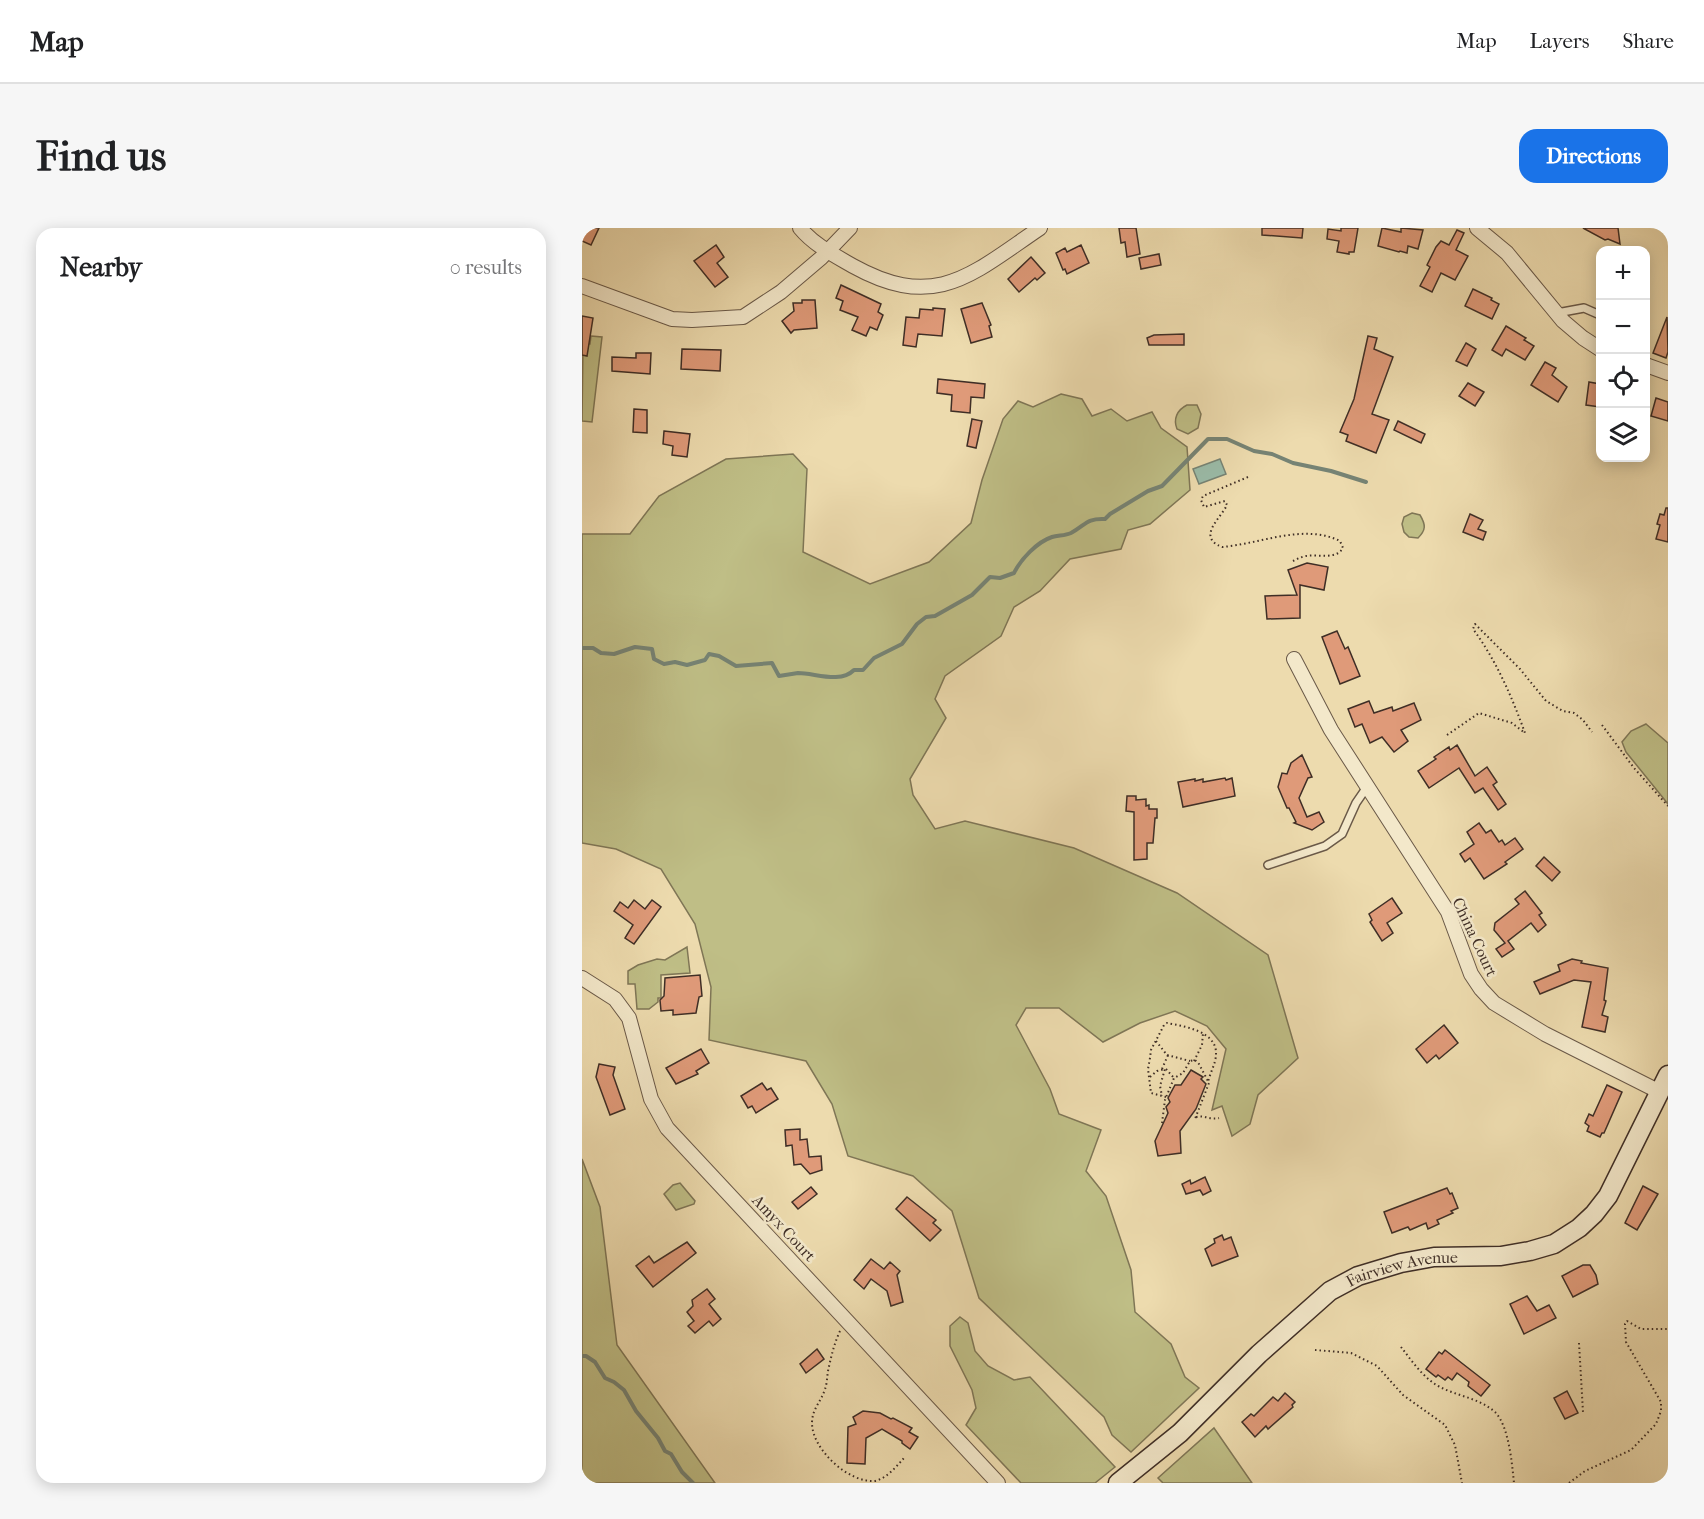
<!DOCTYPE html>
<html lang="en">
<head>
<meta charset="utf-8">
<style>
	body { margin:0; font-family:"IM FELL French Canon",serif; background:#f6f6f6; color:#202124 }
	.controls { position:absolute; right:18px; top:18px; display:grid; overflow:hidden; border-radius:12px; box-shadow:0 3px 15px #0003 }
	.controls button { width:54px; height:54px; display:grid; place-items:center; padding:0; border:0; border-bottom:2px solid #e0e0e0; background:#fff; color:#202124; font:30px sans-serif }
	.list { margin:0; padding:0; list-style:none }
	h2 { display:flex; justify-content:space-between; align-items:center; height:78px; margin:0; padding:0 24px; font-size:26px }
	h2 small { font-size:20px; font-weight:400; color:#757577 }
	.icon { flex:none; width:33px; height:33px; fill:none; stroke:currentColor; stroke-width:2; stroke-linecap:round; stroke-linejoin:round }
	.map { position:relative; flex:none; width:1086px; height:1255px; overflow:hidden; border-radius:18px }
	header { display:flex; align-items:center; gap:36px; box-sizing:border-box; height:84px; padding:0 30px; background:#fff; border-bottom:2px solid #e0e0e0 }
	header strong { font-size:28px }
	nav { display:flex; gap:33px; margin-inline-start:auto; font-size:21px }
	.intro { display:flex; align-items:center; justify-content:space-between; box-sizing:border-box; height:144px; padding:0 36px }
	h1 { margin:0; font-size:42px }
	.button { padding:15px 27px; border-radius:18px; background:#1a73e8; color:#fff; font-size:21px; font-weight:700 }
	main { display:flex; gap:36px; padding:0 36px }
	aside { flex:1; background:#fff; border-radius:18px; box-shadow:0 3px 15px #0003 }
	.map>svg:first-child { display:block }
	.green { fill:#bfbe86; stroke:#7f7656; stroke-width:1.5 }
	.water { fill:#9abba8; stroke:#768374; stroke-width:1.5 }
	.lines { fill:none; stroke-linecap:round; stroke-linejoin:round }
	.stream { stroke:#768374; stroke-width:4 }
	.building { fill:#df9a79; stroke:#3f2e26; stroke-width:1.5 }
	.service-casing { stroke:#6a5948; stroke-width:10 }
	.minor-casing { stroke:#6a5948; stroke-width:16 }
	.secondary-casing { stroke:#3f2e26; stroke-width:21 }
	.path { stroke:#3f2e26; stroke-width:2; stroke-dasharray:1.5 3; stroke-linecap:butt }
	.service { stroke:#f3e8ca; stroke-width:7 }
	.minor { stroke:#f3e8ca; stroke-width:14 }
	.secondary { stroke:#f3e8ca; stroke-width:18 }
	.labels { text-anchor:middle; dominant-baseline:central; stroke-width:5; stroke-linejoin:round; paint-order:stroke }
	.street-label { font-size:16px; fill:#3f2e26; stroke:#f3e8ca }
</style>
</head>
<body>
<header>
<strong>Map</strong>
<nav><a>Map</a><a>Layers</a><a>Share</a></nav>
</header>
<div class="intro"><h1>Find us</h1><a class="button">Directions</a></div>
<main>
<aside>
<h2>Nearby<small>0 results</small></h2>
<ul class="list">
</ul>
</aside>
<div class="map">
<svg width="1086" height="1255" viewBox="0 0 1086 1255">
	<rect width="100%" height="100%" fill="#eddbae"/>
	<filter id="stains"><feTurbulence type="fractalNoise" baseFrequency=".00333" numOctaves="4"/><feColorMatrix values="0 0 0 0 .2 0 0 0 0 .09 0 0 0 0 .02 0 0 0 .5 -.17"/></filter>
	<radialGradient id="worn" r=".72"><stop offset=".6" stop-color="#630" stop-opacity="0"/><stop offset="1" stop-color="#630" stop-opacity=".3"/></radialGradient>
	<!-- green -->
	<g class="green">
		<path d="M9,108L20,109L10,194L0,193L1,115L8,116Z"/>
		<path d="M479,166L500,171L510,188L529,181L545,193L570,184L579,200L605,219L608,262L568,296L546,302L539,321L488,331L458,363L432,379L419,408L363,448L353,471L364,490L328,551L331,567L353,601L383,593L492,620L595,665L686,727L716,830L676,867L668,896L650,908L640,878L630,882L644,821L625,798L593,783L558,795L521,814L477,780H444L434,797L468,861L477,886L519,902L504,943L524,968L549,1042L553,1084L589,1116L603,1149L617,1160L549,1224L530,1207L522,1189L397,1070L370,983L331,948L266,928L250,876L224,833L127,812L129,759L113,696L79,641L34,621L0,615V306H48L77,268L144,231L211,226L225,241L221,324L288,356L347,334L389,295L400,252L421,191L436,173L451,179Z"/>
		<path d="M605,177H615L619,186L616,200L606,206L595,201C591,191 595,182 605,177Z"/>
		<path d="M830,285L838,287C844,297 844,302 836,310L827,309L822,304L820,296L822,289Z"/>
		<path d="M1064,496L1086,515V576L1044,524L1040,514L1049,503Z"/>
		<path d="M105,719L108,745L79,747V770H76V774L67,781H55L53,756H46V743L56,737L75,731L83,732Z"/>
		<path d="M0,931L18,979L35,1117L133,1255H0Z"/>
		<path d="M98,955L113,973L112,976L94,982L82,966L91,957Z"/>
		<path d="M378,1089L386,1095L393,1123L406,1138L432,1152L448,1149L533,1239L513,1255H439L384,1197L394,1180L390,1162L368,1118V1098Z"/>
		<path d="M632,1200L670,1255H581L576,1250Z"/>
	</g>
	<!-- water -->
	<path class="water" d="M638,231L644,246L617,256L611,241Z"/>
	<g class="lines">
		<!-- stream -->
		<g class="stream">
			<path d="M0,420H11L19,425L32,426L53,419L70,421L72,431L82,436L93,434L105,437L123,432L127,426L137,428L154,438L190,435L197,448C203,447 210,446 216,445C233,445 258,456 272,442H281L292,430L320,416L335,396L344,389L353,388L390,367L408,349L418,350L432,345C439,331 455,314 470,309C476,307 483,308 489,305C504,297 504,290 523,291L528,286L566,263L580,258L626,211H645L672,223L690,226L711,235L749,243L784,254"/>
			<path d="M0,1128H4L13,1134L23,1150L32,1154L42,1162L54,1183L76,1210L83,1223L89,1226L100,1244L111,1255"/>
		</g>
	</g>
	<!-- building -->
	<g class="building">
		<path d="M0,0H17L9,17L0,13Z"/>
		<path d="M537,0H554L558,26L545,29L543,14L539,15Z"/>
		<path d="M680,0H721L720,10L680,7Z"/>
		<path d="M759,0H776L772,24H767V26L755,24L757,13L745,11L746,1L759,3Z"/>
		<path d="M800,0L819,4V0L841,2L836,21L826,18L825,25L818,23L817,24L796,18Z"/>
		<path d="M1001,0H1036L1038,16L1026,11L1023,12Z"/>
		<path d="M875,2L882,5L874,22L886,28L873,52L859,45L850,64L838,58L848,39L845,37L854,19L859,13L867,17Z"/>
		<path d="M134,17L142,29L135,35L146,49L133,59L112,33Z"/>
		<path d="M499,17L507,35L485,46L483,41L481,42L474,25L483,20L485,24Z"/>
		<path d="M577,26L579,37L559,41L557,30Z"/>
		<path d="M449,29L463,45L455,52L453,50L437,64L426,51Z"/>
		<path d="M259,57L299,76L296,84L301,87L295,102L288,99L284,108L270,102L276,89L258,82L261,73L254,70Z"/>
		<path d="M891,61L910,70L909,72L917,76L910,91L883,78Z"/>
		<path d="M220,72H233L235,100L212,102L209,105L200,93L212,83L211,75H220Z"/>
		<path d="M400,75L409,97L407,98L410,109L389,115L379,81Z"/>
		<path d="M351,80L363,81L360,108L336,106L334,119L321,117L324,89L337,90L338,81L351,82Z"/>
		<path d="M0,88L11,90L5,128L0,127Z"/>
		<path d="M1085,89L1086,124L1084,130L1071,125Z"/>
		<path d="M924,98L944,110L942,112L952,118L943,132L924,121L920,128L910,122Z"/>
		<path d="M602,106V117H567L565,110L572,107Z"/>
		<path d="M786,108L795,110L792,121L811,129L790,186L807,192L794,225L764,213L766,207L758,204L772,171Z"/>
		<path d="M884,115L894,121L885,138L874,133Z"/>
		<path d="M100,121L139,122L138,143L99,141Z"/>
		<path d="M54,125H69L68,146L30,143V129L54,130Z"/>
		<path d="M963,134L974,140L970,147L985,159L976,174L949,157Z"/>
		<path d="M356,151L403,156L402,170L389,169L388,185L369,183L370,167L355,165Z"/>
		<path d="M1007,154L1018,156V179L1004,177Z"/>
		<path d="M886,155L902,164L893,178L877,168Z"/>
		<path d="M1074,170L1086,174V193L1069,188Z"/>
		<path d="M52,181L65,182V205L51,204Z"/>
		<path d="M390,191L400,193L394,220L385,218Z"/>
		<path d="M816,193L843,206L839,215L812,202Z"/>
		<path d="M82,203L108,206L105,229L90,227L91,218L81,216Z"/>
		<path d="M1084,280H1086V314L1074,311L1078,297L1075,296L1078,286L1082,287Z"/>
		<path d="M888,286L901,292L896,301L904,304L901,312L881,304Z"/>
		<path d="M725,335L746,339L742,362L718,357V390L685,391L683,368L715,367L706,342Z"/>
		<path d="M755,403L763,421L766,419L778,448L758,456L740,409Z"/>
		<path d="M787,473L792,485L810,479L811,483L832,475L839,492L819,502L826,513L812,524L800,509L788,515L780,496L773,499L766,481Z"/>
		<path d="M875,517L893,548L905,539L915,554L911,557L924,576L916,582L901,560L893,565L877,540L847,560L836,543L854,531L852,529L867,519L868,522Z"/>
		<path d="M720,527L730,549L726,550L717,570L725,589L737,584L742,594L730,602L712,595L714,594L707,580H705L696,559L700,545L705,546L709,535Z"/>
		<path d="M643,550L644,552L650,550L653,568L601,579L596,554L613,551V553L621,551V554Z"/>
		<path d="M545,568H554V572L564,571V578L567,577V581H575V590H573L571,615H565V631L552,632V584L544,583Z"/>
		<path d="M897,595L904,605L909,602L917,614L920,612L923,617L933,610L941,621L923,634L925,636L902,651L888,630L883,634L878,626L892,616L885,604Z"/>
		<path d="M962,629L978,644L970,653L954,638Z"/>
		<path d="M943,663L960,685L957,687L964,697L956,704L949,695L926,713L932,721L920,729L914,721L923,715L912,702L913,695L937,676L933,671Z"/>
		<path d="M810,670L820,685L805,695L811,705L800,713L788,694L790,692L787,686Z"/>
		<path d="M52,672L63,681L70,672L79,679L52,716L43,710L51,697L32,683L38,674L46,680Z"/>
		<path d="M990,731L1000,733L999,735L1026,740L1022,772L1024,773L1020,787L1026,789L1023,804L1000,799L1009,754L992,752L958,766L952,754L978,743L976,737Z"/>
		<path d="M118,747L120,768L117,769L114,785L91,787V782L79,783L78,772L82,768L83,750Z"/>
		<path d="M862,797L876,815L857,831L854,827L845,835L834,821Z"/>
		<path d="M119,821L127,835L114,843L116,846L94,856L84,840Z"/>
		<path d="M17,836L33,839L31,847L43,881L28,887L14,849Z"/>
		<path d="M609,842L621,849L619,851L624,856L614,881L598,903L599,925L576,928L573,913L586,885L584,879L588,874L586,870L593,857H599Z"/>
		<path d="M180,855L185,862L189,860L196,871L174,885L170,878L166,880L159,868Z"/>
		<path d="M1025,857L1040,864L1022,905H1020L1018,909L1005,903L1007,898L1003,895L1007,886L1011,888Z"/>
		<path d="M218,901V912L225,911L227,929L239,928L240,942L228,946L219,936L212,937L210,917L204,918L203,902Z"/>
		<path d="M623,949L629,963L621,967L618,962L604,966L600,956L608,952L609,956Z"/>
		<path d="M1061,958L1076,966L1055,1002L1043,995Z"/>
		<path d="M229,959L235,966L216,981L210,974Z"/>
		<path d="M865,960L868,966L870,965L876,980L869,983L871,985L855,992L857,996L846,1001L844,995L828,1002L826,999L810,1005L802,984Z"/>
		<path d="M325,969L354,992L351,995L359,1002L348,1013L314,981Z"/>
		<path d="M640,1007L642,1012L649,1009L656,1028L630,1038L623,1021L633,1015L632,1011Z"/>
		<path d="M105,1014L114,1025L71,1059L54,1038L67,1028L72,1035Z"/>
		<path d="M289,1031L302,1041L308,1034L318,1043L315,1047L321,1074L309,1078L305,1063L289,1051L282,1061L272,1052Z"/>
		<path d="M1001,1037H1008L1014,1047L1016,1056L991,1069L980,1048Z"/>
		<path d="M125,1061L133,1071L127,1076L139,1091L131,1098L127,1093L113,1105L106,1098L112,1093L105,1084L111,1078L110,1072Z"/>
		<path d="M945,1068L955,1083L967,1077L974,1090L942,1106L928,1076Z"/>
		<path d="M235,1121L242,1131L224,1145L218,1136Z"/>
		<path d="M863,1122L908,1157L899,1168L886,1158L887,1154L875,1145L870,1152L866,1149L863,1152L856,1147L854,1149L844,1141L857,1124L860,1126Z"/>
		<path d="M985,1163L996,1185L983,1191L972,1170Z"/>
		<path d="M703,1165L713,1174L710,1177L711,1179L686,1201L684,1198L673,1209L660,1194L669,1186L672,1188L691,1169L696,1173Z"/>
		<path d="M281,1183L298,1185L309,1191L311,1190L330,1200L327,1204L336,1209L328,1221L320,1215V1213L300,1201L284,1210L283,1236L265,1235L266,1199L274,1196L271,1189Z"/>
	</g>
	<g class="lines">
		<!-- service casing -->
		<g class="service-casing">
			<g id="service">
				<path d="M975,85L1002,80L1018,87"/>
				<path d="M686,637L743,618L760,606L774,575L785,559"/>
			</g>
		</g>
		<!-- minor casing -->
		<g class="minor-casing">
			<g id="minor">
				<path d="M218,0C232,17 252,27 271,38C354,84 390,46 458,0"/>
				<path d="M895,0L925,25L981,93L1001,110L1018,121"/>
				<path d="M0,58L90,91L110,92L161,89L199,64L239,30L268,0"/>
				<path d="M1064,137L1086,145"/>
				<path d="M712,431L749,502L866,684L889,746L899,761L912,775L963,806L1078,864"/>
				<path d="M0,750L33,771L47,790L69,871L85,900L416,1255"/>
			</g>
		</g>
		<!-- secondary casing -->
		<g class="secondary-casing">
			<g id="secondary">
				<path id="s1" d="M536,1255L598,1205L677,1126L748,1063L776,1048L819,1035L852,1029L919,1028L948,1023L972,1016L997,1000L1012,986L1026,968L1086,847"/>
			</g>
		</g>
		<!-- path -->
		<g class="path">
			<path d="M666,249L621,268L619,272L622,279L643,273L645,277C639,290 614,309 640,319C678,316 722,295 758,313L761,320C754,332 737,326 724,328C719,329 715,331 711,333"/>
			<path d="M1020,497L1052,540L1086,578"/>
			<path d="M865,507L897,485L930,495L943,505C930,469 914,432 891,401L893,396L938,441L964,473L981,483L992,485L1001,492L1010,504"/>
			<path d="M574,813L585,827L608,833"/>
			<path d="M612,833L620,817L621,805"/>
			<path d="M580,841L586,827"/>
			<path d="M584,841L592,850"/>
			<path d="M568,849L575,843L583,841L578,858L580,868"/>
			<path d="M584,869L569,865L566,841L568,830L569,822L582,797L585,795C601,798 635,803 634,826C634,835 628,845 626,854"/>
			<path d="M614,889C622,887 628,892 637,890"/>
			<path d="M580,895L583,872L592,850L601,845L608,833L613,832L617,836L627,855L613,891"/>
			<path d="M258,1103C252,1116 249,1129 246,1143C245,1149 245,1156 243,1161C239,1174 230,1181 230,1195C230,1221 266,1255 293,1253C305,1250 314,1239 322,1230"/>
			<path d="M997,1115L1001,1184"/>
			<path d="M819,1119C830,1133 841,1150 858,1159C875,1168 897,1170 913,1184C927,1198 930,1236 932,1255"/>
			<path d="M733,1122L769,1125L795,1138L821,1167L863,1197L873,1217L880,1255"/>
			<path d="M987,1255L1003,1243L1049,1222L1074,1196L1079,1183V1174L1044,1114L1043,1096L1045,1093L1059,1101H1086"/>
		</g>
		<!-- service -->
		<use href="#service" class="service"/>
		<!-- minor -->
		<use href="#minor" class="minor"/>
		<!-- secondary -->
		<use href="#secondary" class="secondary"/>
	</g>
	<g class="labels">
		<!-- street labels -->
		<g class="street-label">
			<text transform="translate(893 709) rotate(65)">China Court</text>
			<text transform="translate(202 1000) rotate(47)">Amyx Court</text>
			<text stroke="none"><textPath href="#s1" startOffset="363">Fairview Avenue</textPath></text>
		</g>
	</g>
	<rect width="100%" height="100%" filter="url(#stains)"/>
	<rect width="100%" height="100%" fill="url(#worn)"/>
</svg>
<div class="controls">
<button>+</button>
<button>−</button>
<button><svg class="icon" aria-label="locate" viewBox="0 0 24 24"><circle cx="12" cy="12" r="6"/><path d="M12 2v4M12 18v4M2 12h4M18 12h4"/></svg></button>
<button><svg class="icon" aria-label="layers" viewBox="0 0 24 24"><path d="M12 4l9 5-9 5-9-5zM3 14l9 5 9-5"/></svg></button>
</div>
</div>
</main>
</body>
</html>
